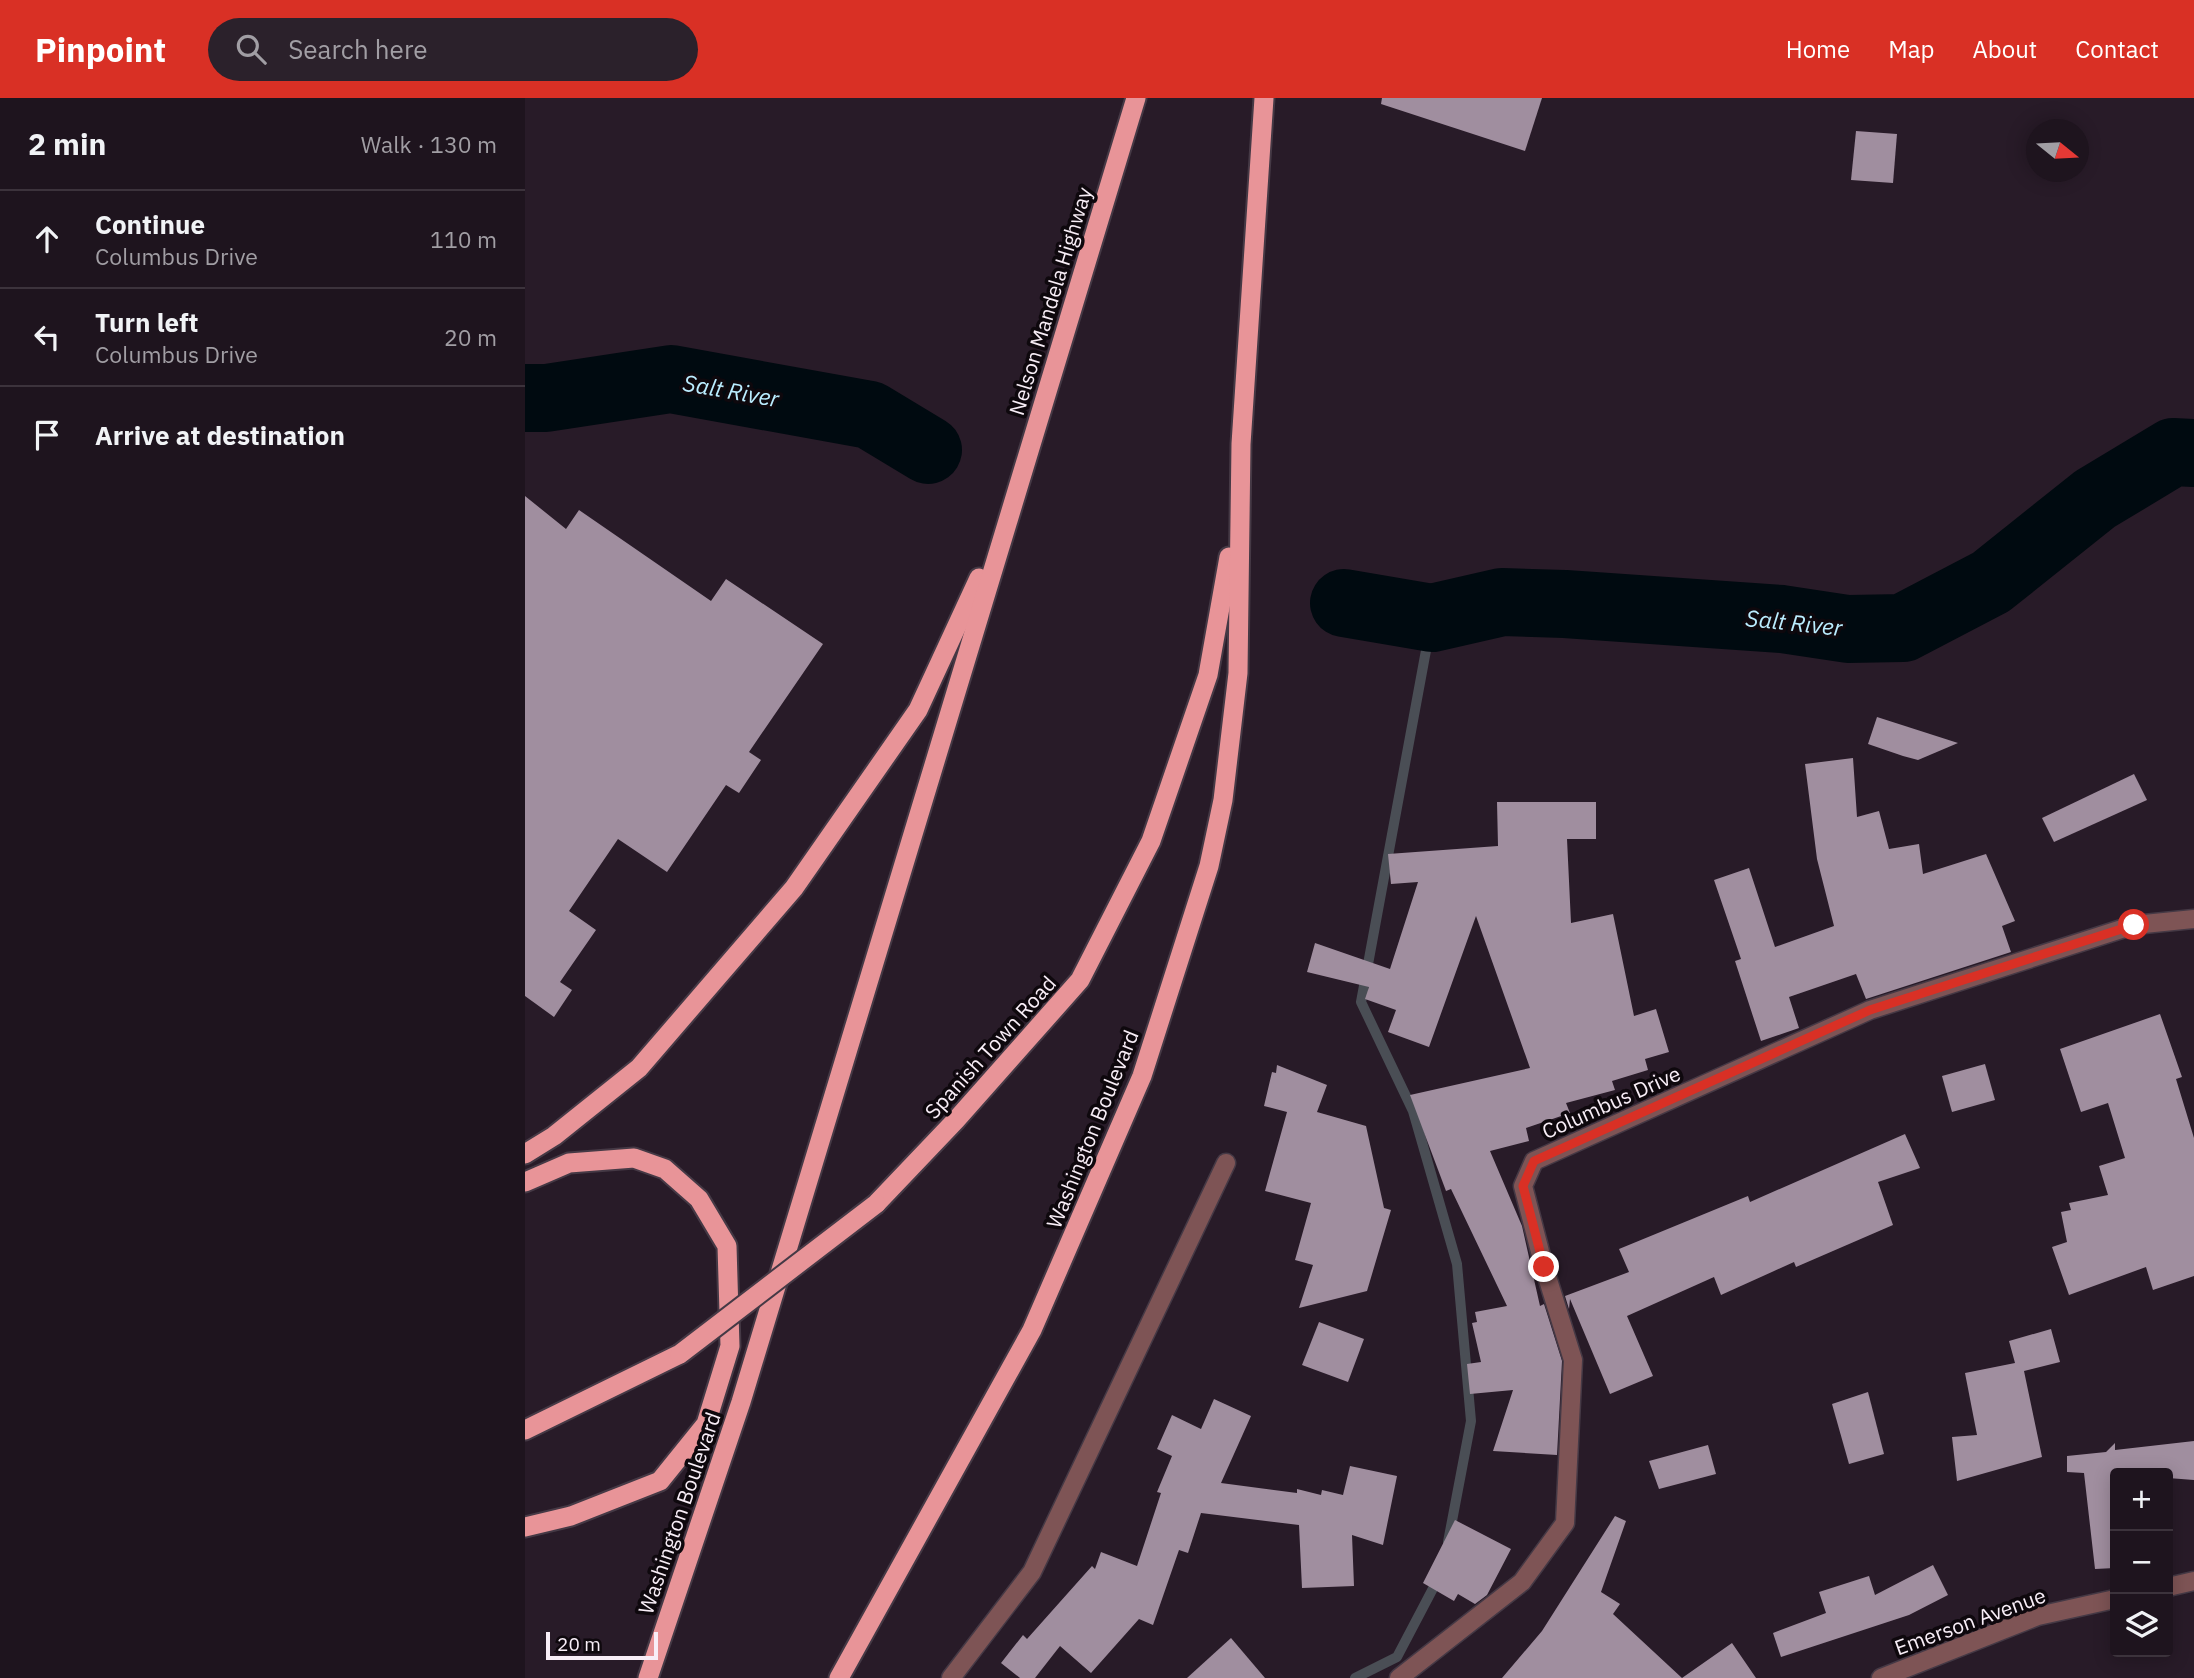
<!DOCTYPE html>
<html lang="en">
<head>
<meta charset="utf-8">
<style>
	body { margin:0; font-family:"IBM Plex Sans",sans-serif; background:#2b212b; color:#f1f3f6 }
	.controls { position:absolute; right:21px; bottom:21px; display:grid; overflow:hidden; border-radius:7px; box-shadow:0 4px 18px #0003 }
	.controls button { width:63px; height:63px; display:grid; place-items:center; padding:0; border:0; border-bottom:2px solid #3c333c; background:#1e141e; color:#f1f3f6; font:35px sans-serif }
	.compass { position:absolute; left:1501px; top:21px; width:63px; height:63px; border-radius:50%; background:#1e141e; box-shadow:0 4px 18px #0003; rotate:108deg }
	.scale { position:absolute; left:21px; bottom:18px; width:112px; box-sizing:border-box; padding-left:7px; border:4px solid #f8eef7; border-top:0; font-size:19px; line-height:24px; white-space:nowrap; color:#f8eef7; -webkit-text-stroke:5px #0e080d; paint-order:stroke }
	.stop { position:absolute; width:21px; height:21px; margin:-16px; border:5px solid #d93025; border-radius:50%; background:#fff }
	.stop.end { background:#d93025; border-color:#fff; box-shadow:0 2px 7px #0008 }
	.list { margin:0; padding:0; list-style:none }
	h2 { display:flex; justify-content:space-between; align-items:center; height:91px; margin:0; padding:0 28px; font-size:30px }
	h2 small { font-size:23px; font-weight:400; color:#a19ea4 }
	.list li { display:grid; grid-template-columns:46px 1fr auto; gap:21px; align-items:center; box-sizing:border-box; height:98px; padding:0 28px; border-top:2px solid #3c333c }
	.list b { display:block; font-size:26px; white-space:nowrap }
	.list p { margin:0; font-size:23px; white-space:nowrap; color:#a19ea4 }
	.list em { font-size:23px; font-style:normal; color:#a19ea4 }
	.icon { flex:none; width:38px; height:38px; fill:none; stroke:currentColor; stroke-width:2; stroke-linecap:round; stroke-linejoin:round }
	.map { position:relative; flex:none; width:1669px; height:1580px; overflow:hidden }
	header { display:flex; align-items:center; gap:42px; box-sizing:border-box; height:98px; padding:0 35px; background:#d93025; color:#fff }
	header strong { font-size:33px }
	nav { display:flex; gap:38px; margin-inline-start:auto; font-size:24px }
	.search { width:490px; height:63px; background:#2b212b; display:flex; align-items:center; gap:18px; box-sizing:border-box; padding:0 24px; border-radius:38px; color:#a19ea4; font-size:26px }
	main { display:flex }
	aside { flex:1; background:#1e141e }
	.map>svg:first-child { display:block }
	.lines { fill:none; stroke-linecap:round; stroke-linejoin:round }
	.stream { stroke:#4a4e55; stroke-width:10 }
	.river { stroke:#000a10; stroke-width:68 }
	.building { fill:#a08e9f }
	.minor-casing { stroke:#453945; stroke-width:21 }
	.trunk-casing { stroke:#453945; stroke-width:23 }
	.minor { stroke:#7e5455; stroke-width:18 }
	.trunk { stroke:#e89498; stroke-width:19 }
	.trunk-bridge-casing { stroke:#453945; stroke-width:23; stroke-linecap:butt }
	.trunk-bridge { stroke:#e89498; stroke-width:19 }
	.route { stroke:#d93025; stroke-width:9 }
	.labels { text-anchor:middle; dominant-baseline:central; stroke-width:7; stroke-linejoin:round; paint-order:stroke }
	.street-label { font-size:21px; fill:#f8eef7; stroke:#0e080d }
	.water-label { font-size:23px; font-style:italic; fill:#bbedff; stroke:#0e080d }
</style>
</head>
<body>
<header>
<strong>Pinpoint</strong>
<div class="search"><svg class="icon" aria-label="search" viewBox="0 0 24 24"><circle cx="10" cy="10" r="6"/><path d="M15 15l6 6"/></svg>Search here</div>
<nav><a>Home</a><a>Map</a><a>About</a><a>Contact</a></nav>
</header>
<main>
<aside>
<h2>2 min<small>Walk · 130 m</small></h2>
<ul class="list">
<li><svg class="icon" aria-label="ahead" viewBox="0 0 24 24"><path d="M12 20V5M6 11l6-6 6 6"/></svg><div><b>Continue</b><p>Columbus Drive</p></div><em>110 m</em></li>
<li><svg class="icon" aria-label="left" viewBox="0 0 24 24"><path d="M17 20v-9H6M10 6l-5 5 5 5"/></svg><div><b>Turn left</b><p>Columbus Drive</p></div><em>20 m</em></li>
<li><svg class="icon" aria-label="arrive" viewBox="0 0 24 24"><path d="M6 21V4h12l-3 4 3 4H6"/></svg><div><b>Arrive at destination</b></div></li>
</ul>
</aside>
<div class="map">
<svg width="1669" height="1580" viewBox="0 0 1669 1580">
	<rect width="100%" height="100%" fill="#281b28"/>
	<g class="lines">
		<!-- stream -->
		<g class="stream">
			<path d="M907,520L836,904L888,1013L932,1166L946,1323L923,1444"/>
			<path d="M830,1580L872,1559L914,1479"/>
		</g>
		<!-- river -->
		<g class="river">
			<path d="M0,300H21L146,281L345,317L403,352"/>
			<path d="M819,505L907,520L977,504L1040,506L1257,521L1323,531L1378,530L1466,484L1570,401L1648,354L1669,355"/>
		</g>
	</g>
	<!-- building -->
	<g class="building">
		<path d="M857,0H1017L1000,53L856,6Z"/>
		<path d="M1331,33L1372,36L1368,85L1326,82Z"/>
		<path d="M0,398L41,431L54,412L186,503L201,481L298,546L224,654L236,662L214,695L201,687L142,774L93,741L44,813L71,832L35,884L47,892L29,919L0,898Z"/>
		<path d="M1352,619L1433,645L1393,662L1378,658L1343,646Z"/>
		<path d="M1328,660L1332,719L1354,713L1364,751L1394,746L1398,776L1461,756L1490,823L1477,828L1486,854L1341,901L1331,876L1264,899L1274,930L1236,943L1210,863L1216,861L1189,782L1224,770L1250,849L1309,828L1292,761L1280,666Z"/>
		<path d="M1609,676L1622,702L1529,744L1517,720Z"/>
		<path d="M972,704H1071V741H1042L1046,825L1088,816L1109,918L1131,911L1144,954L1120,961L1123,972L1087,983L1090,992L1041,1005L1045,1015L1001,1030L1004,1043L965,1053L997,1128L1015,1208L1019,1206L1037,1263L1032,1357L968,1353L988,1292L945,1296L942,1266L956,1264L947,1225L952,1224L950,1214L982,1208L926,1091L921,1093L885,997L1005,970L951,818L904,949L863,934L871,912L840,901L844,889L782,874L790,845L865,871L893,784L866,786L863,756L973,748Z"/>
		<path d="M1635,916L1657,979L1651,981L1669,1040V1178L1628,1192L1621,1169L1544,1197L1527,1149L1542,1144L1536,1114L1546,1112L1544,1105L1583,1097L1574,1068L1600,1060L1583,1005L1556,1014L1535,951Z"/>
		<path d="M1460,966L1470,1002L1427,1014L1417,978Z"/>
		<path d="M752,967L802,987L792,1014L841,1028L859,1110L866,1112L842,1193L774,1210L788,1167L770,1162L786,1105L740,1093L762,1014L739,1008L747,974L751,975Z"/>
		<path d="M1380,1036L1395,1070L1353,1084L1368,1127L1271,1169L1269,1164L1196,1197L1189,1179L1102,1218L1128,1278L1085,1296L1045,1201L1044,1211L1040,1198L1104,1174L1094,1151L1223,1098L1225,1104Z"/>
		<path d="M794,1224L839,1241L823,1284L777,1267Z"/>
		<path d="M1526,1231L1535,1264L1499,1273L1517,1359L1432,1383L1427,1339L1452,1337L1440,1275L1490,1265L1484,1243Z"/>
		<path d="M1343,1294L1359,1356L1324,1366L1307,1306Z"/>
		<path d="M689,1301L726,1318L696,1385L772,1395V1391L796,1397L797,1392L818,1397L825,1368L872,1378L858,1447L827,1437L829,1488L777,1490L774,1427L676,1415L663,1455L654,1452L628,1527L614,1521L566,1575L535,1548L510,1580H495L476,1565L498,1537L502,1541L567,1468L570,1471L576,1454L612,1468L636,1395L632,1394L647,1358L632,1351L647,1317L676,1331Z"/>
		<path d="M1669,1343V1382L1643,1380V1375H1590V1470L1570,1471L1559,1375L1542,1374V1358L1581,1354L1590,1345V1352Z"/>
		<path d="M1183,1347L1191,1376L1134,1391L1124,1363Z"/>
		<path d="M1090,1418L1101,1423L1076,1494L1095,1506L1088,1516L1157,1580L1207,1545L1231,1580H977L1017,1533Z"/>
		<path d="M930,1422L986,1451L962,1497L950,1506L933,1496L929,1503L898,1485Z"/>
		<path d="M1408,1467L1423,1497L1384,1517L1256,1559L1248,1535L1301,1515L1294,1494L1344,1478L1350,1497Z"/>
		<path d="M706,1540L740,1580H662Z"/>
	</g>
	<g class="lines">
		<!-- minor casing -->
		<g class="minor-casing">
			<g id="minor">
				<path d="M1643,1489L1669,1483"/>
				<path d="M426,1580L507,1474L701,1065"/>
				<path d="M874,1580L997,1484L1040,1425L1048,1262L1019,1169L998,1088L1009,1063L1345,912L1609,827L1669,821"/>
				<path d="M1356,1580L1513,1518L1590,1501"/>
			</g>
		</g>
		<!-- trunk casing -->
		<g class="trunk-casing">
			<g id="trunk">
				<path d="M0,1056L29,1038L114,970L269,790L393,612L454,480"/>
				<path d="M0,1084L44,1065L109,1060L140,1071L174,1101L202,1148L205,1248L181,1326L135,1383L46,1418L0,1429"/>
				<path d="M351,1106L431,1022L555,882L626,743L683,577L704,459"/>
				<path d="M0,1332L155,1256"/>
				<path d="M123,1580L216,1304L611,0"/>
				<path d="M314,1580L507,1232L617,978L684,768L698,702L713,575L716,346L739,0"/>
			</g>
		</g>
		<!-- minor -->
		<use href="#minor" class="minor"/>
		<!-- trunk -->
		<use href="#trunk" class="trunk"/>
		<!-- trunk-bridge casing -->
		<g class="trunk-bridge-casing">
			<path id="trunk-bridge" d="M155,1256L351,1106"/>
		</g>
		<!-- trunk-bridge -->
		<use href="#trunk-bridge" class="trunk-bridge"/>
	</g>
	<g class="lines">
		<!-- route -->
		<path class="route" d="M1019,1169L998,1088L1009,1063L1345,912L1609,827"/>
	</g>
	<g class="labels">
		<!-- street labels -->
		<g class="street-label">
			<text transform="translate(525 203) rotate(-73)">Nelson Mandela Highway</text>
			<text transform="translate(465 949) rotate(-48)">Spanish Town Road</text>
			<text transform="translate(1086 1004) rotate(-24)">Columbus Drive</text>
			<text transform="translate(567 1031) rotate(-68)">Washington Boulevard</text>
			<text transform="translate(154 1415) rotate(-71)">Washington Boulevard</text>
			<text transform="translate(1445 1523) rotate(-20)">Emerson Avenue</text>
		</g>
		<!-- water labels -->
		<g class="water-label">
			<text transform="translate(206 292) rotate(10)">Salt River</text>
			<text transform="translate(1269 524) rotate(6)">Salt River</text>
		</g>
	</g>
</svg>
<div class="controls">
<button>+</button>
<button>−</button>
<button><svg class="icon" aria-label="layers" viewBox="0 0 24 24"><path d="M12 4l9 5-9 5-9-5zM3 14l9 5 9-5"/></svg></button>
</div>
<svg class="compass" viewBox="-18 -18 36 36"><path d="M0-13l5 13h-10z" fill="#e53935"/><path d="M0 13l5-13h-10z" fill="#a19ea4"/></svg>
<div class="scale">20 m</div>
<div class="stop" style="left:1609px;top:827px"></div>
<div class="stop end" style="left:1019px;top:1169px"></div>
</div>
</main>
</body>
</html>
